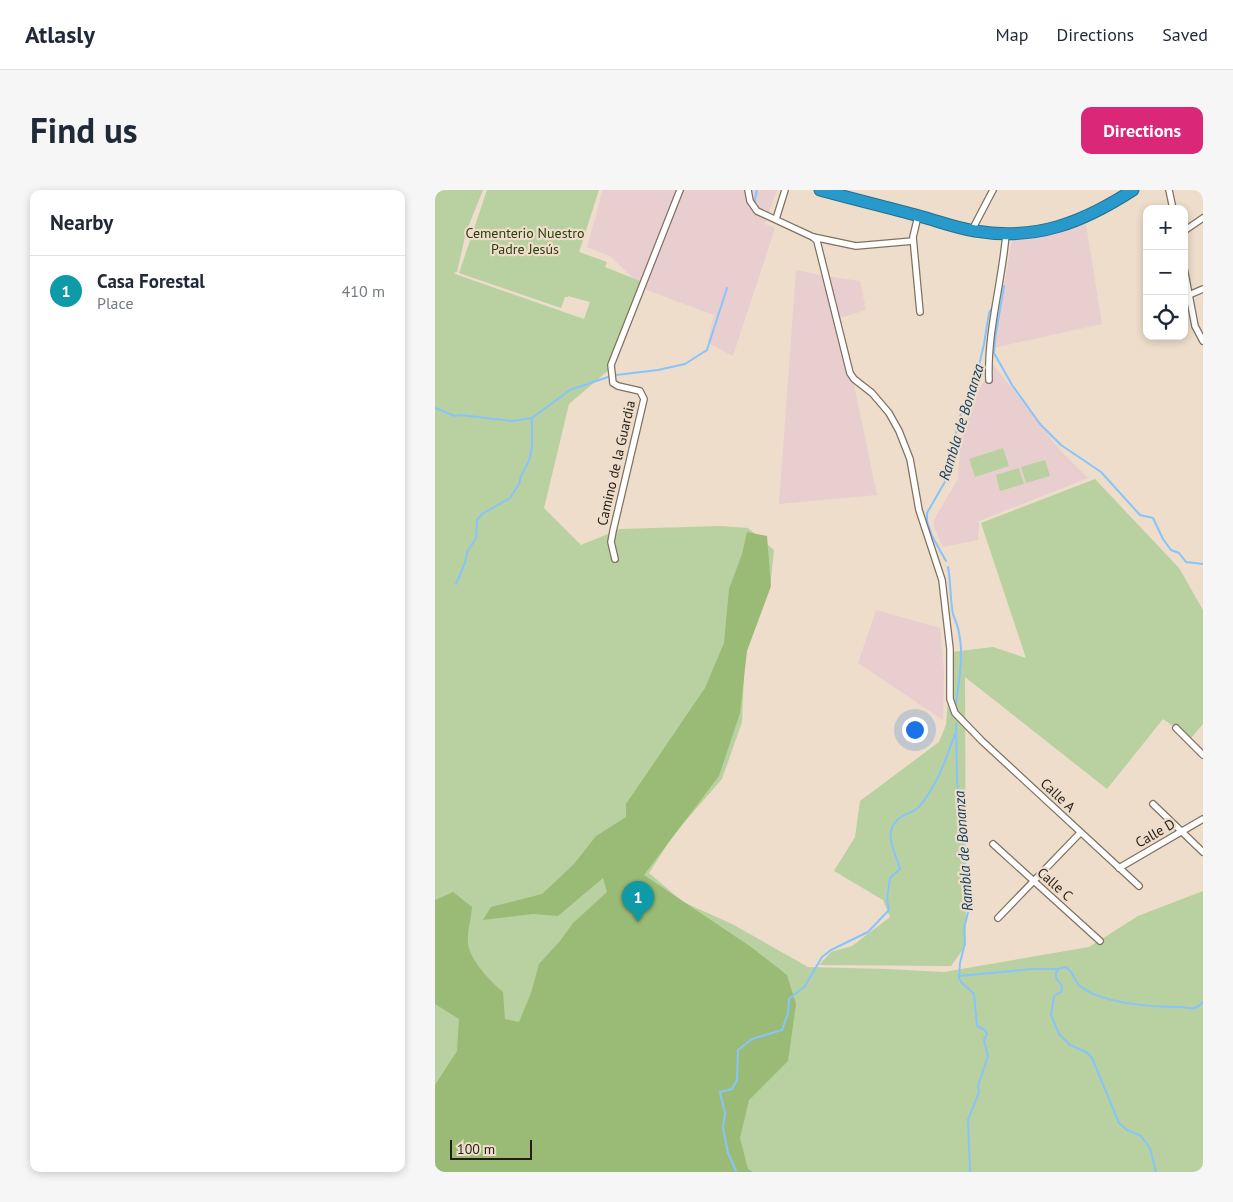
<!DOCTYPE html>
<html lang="en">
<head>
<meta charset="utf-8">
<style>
	body { margin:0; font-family:"PT Sans",sans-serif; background:#f6f6f7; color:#1f2937 }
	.controls { position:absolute; right:15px; top:15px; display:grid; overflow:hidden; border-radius:10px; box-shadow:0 2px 8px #0003 }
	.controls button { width:45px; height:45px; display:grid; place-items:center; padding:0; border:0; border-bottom:1px solid #e0e1e3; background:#fff; color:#1f2937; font:25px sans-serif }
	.scale { position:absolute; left:15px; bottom:12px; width:82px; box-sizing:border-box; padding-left:5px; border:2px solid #241e17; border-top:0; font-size:14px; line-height:18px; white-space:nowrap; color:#241e17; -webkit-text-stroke:4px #edddca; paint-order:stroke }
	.you { position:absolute; left:479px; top:539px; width:18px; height:18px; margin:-12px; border:4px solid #fff; border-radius:50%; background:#1a73e8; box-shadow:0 0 0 8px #1a73e833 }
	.badge { display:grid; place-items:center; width:32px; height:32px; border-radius:50%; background:#db2777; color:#fff; font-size:16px; font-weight:700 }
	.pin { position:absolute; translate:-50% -41px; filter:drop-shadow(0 1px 2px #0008) }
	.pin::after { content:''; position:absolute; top:26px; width:18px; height:15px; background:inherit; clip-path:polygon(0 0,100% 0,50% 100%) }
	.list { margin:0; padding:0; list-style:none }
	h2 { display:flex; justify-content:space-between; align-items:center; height:65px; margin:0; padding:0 20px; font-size:21px }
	h2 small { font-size:16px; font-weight:400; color:#747a83 }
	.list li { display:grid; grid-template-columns:32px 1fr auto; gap:15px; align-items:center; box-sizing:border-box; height:70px; padding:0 20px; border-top:1px solid #e0e1e3 }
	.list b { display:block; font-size:19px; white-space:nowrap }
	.list p { margin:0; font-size:16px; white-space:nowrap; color:#747a83 }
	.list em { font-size:16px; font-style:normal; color:#747a83 }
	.icon { flex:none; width:28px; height:28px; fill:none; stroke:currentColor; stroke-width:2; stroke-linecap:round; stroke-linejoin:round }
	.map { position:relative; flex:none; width:768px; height:982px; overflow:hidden; border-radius:10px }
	header { display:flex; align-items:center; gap:30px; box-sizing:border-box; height:70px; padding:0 25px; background:#fff; border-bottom:1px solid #e0e1e3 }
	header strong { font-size:24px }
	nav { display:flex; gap:28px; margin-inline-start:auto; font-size:18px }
	.intro { display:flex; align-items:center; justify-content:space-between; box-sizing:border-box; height:120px; padding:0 30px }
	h1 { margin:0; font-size:35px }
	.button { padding:12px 22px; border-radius:10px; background:#db2777; color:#fff; font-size:18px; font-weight:700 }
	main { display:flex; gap:30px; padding:0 30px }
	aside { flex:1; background:#fff; border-radius:10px; box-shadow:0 2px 8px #0003 }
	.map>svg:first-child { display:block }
	.industrial { fill:#e9cecf }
	.green { fill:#b9d0a0 }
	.forest { fill:#9abb75 }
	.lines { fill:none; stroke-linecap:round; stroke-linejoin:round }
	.stream { stroke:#86c4fb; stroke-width:2 }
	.street-casing { stroke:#807161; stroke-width:8 }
	.highway-casing { stroke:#276e8c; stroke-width:13 }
	.street { stroke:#fff; stroke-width:5.5 }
	.highway { stroke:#2899cb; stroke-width:11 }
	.labels { text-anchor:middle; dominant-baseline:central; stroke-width:4.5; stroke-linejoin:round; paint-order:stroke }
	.park-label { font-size:14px; fill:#2a3f0c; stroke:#edddca }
	.street-label { font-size:14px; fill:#241e17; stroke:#edddca }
	.water-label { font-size:15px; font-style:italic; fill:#124064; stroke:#edddca }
</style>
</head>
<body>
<header>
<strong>Atlasly</strong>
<nav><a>Map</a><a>Directions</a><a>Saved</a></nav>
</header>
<div class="intro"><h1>Find us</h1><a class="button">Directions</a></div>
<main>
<aside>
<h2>Nearby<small></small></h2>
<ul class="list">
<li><span class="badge" style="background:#0f9aa8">1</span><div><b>Casa Forestal</b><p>Place</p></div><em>410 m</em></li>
</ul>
</aside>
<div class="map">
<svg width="768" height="982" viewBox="0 0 768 982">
	<rect width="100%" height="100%" fill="#edddca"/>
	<!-- industrial -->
	<g class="industrial">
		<path d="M168,0H342L330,34L340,38L298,166L275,154L273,151L279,125L211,100L175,66L152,57Z"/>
		<path d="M651,34L667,134L558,158L577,50Z"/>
		<path d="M361,80L390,86L425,91L431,120L405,128L442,305L344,314Z"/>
		<path d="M558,174L624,259L653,288L544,331L543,350L508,357L498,335L501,326L523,289L525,255L535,217Z"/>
		<path d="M441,420L505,438L509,480L508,530L423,473Z"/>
	</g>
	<!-- green -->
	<g class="green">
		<path d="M0,0H48L31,42L22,82L18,83L23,85L149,129L155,112L133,106V107H130L126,118L24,83L52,0H164L144,62L172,72L170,77L210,93L175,179L134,214L109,318L146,355L185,339L285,336L313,338L339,360L335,398L310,463L307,532L287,589L239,644L214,683L248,712L297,734L373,777L452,779L509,782L654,757L703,726L768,701V982H0Z"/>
		<path d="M568,258L574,276L540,287L534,269Z"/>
		<path d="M610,270L615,286L591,293L586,277Z"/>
		<path d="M584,278L589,294L565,301L561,285Z"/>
		<path d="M660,289L744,378L768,420V534L756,548L728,529L672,599L530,487L531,755L516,776L384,775L396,762L417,756L455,727L448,710L399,681L420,647L425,611L504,552L511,535L517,462L558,457L591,468L546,333Z"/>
	</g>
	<!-- forest -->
	<path class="forest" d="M312,342L332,346L336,396L312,461L305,523L284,586L209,685L316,757L352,785L361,814L353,871L314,910L305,948L313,979L318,982H0V895L22,861L24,829L0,814V710L18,702L37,717C36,729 32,742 33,754C35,770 56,792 68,802L70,829L84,832L96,803L104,774L125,751L138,733L172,702L168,688L123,726L98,724L48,730L56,717L107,704L139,674L161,646L191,627V614L270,498L289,453L294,399L307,364Z"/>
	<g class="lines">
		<!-- stream -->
		<g class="stream">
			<path d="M319,14L322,0"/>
			<path d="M569,96L560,149L559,163L577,195L605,234L626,255L666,282L705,325L718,328L728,349L736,360L744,363L751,372L768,374"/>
			<path d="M181,185L223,180L250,174L272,160L292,98"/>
			<path d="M0,218L20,226L25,225L77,231L97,228L135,200L173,187"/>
			<path d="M511,371L497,346L492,331V323L511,290L523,233L531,208L541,188L549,154L554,123L557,118"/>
			<path d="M513,377C516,393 515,409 518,424C520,430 523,436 524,443C529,466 524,490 521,514"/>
			<path d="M21,394L30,373L32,362L41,348L42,330L47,324L75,308L84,294L86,286L94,271L97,257V228"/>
			<path d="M521,534L522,590L532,706L535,714L529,739L530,753L525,773L524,788L526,792L539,804L542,836L550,840L552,844L549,850L553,866L543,896L544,902L533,930L535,982"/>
			<path d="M623,780L621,783V788L627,796L626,802L619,806L616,825L624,844L635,855L651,862L657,868L684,933L692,940L706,946L715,958L721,982"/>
			<path d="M524,786L598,779H623L630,777C639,781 638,789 644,795C665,814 719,817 746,817C751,818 758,819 762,817C764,816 766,814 768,812"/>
			<path d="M301,981L293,963L288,938L290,923L285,902L297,899L302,890L303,860L317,849L347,840L353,823L354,809L370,796L387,767L396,760L433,742L454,720L452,709L455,688L465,679C462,667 452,650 457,638C461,625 475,625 484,617C502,596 511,569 520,544"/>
		</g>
		<!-- street casing -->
		<g class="street-casing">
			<g id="street">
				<path d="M313,0L315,11L322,21L378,47L382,51L415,183L419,189L437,203L454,223L464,241L475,269L484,320L507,390L515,459V509L520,523L547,551L704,696"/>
				<path d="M734,0L738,19"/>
				<path d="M483,26L478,47L485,122"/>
				<path d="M341,29L350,0"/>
				<path d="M537,40L558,0"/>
				<path d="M749,41L768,28"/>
				<path d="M378,47L421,56L478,51"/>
				<path d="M749,78L760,136L768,151"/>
				<path d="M754,105L768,99"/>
				<path d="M554,190C552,141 567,93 571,44"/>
				<path d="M180,369L176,352L178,341L209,209L205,201L183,196L178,193L176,175L245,0"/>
				<path d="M741,538L768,565"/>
				<path d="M718,614L768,662"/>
				<path d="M558,654L665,751"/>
				<path d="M684,678L768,629"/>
				<path d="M563,728L645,643"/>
			</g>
		</g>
		<!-- highway casing -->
		<g class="highway-casing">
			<path id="highway" d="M385,0C418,9 451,17 484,26C503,31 521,38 540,41C601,51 647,33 698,0"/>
		</g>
		<!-- street -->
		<use href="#street" class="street"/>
		<!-- highway -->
		<use href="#highway" class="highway"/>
	</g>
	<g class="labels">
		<!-- park labels -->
		<g class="park-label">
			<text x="90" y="43">Cementerio Nuestro<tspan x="90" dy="16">Padre Jesús</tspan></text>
		</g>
		<!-- street labels -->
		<g class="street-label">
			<text transform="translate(181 273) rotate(-77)">Camino de la Guardia</text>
			<text transform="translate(623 605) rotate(43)">Calle A</text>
			<text transform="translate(720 643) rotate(-30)">Calle D</text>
			<text transform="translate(620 694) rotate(42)">Calle C</text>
		</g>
		<!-- water labels -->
		<g class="water-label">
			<text transform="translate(526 232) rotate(-73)">Rambla de Bonanza</text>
			<text transform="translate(528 661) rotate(-94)">Rambla de Bonanza</text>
		</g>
	</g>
</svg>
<div class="controls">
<button>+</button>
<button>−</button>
<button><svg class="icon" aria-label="locate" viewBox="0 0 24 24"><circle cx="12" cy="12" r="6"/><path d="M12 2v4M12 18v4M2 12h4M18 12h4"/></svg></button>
</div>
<div class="scale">100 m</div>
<div class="you"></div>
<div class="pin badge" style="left:203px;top:732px;background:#0f9aa8">1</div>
</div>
</main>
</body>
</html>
